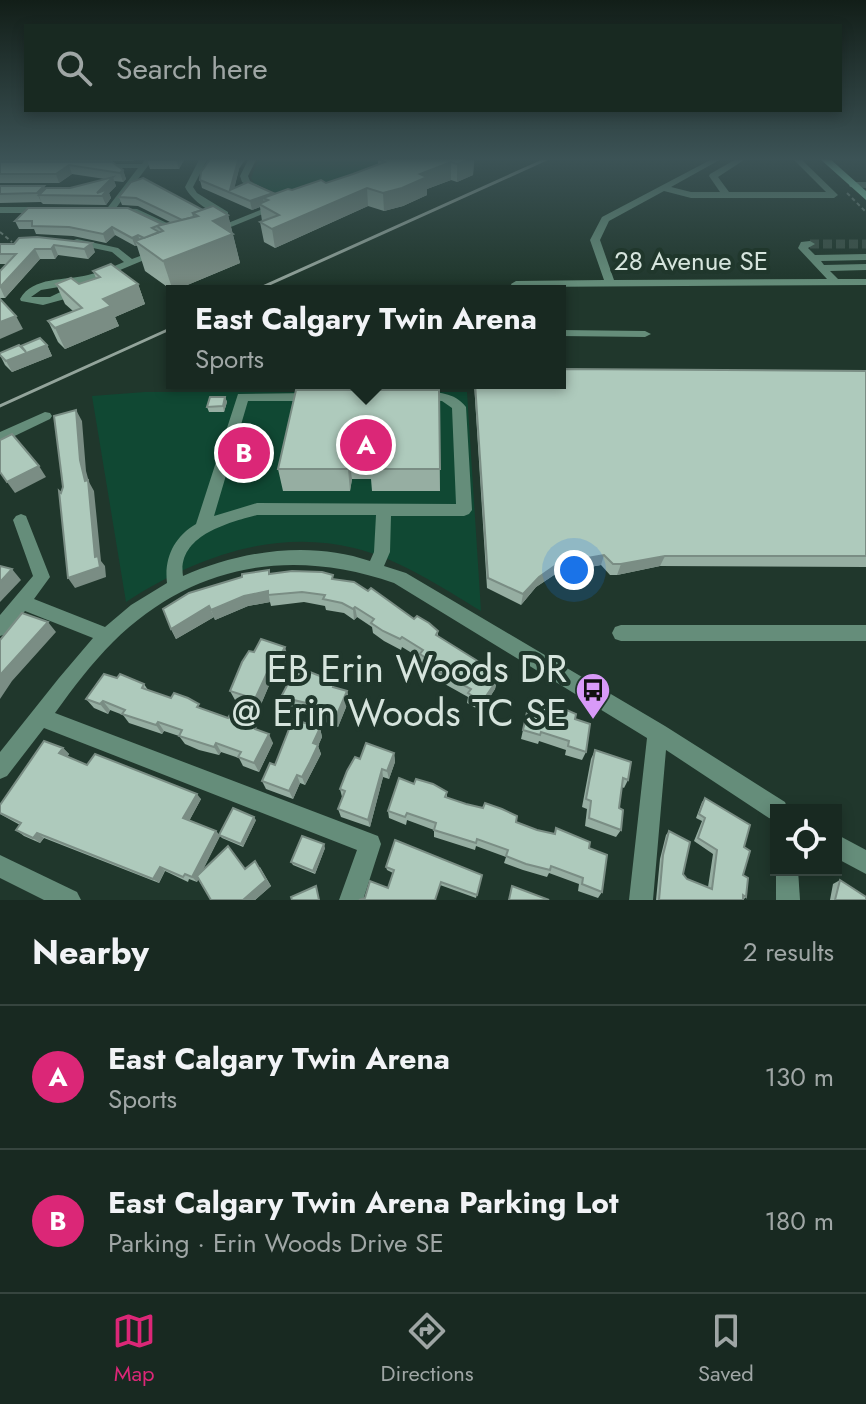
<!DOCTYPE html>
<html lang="en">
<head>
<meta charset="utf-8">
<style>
	body { margin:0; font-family:Jost,sans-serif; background:#21312a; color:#f1f3f6 }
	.controls { position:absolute; right:24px; bottom:24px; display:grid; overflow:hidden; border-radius:0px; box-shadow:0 4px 12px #0003 }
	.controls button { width:72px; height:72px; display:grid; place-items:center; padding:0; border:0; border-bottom:2px solid #36453f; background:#182921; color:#f1f3f6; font:40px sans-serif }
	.you { position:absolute; left:574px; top:570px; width:28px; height:28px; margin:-20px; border:6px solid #fff; border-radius:50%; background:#1a73e8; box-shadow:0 0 0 12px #1a73e833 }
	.badge { display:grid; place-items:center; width:52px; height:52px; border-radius:50%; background:#db2777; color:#fff; font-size:26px; font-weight:700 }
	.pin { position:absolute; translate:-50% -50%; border:4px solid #fff; box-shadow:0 2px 8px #0006 }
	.popup { position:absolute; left:166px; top:285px; width:400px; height:104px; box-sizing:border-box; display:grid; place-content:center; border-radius:0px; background:#182921; filter:drop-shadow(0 2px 6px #0005); font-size:26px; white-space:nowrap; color:#9fa6a5 }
	.popup b { font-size:30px; color:#f1f3f6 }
	.popup::after { content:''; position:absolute; left:50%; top:100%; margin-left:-16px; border:16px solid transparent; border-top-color:#182921 }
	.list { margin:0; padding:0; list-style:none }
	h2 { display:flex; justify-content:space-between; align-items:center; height:104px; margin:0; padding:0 32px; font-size:34px }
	h2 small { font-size:26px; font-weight:400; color:#9fa6a5 }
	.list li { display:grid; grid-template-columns:52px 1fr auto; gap:24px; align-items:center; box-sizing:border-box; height:144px; padding:0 32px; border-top:2px solid #36453f }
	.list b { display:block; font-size:30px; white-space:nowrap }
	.list p { margin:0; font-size:26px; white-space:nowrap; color:#9fa6a5 }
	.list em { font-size:26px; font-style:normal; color:#9fa6a5 }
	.icon { flex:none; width:44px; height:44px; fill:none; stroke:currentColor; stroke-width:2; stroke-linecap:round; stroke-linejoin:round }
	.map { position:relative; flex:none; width:866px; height:900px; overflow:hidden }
	.search { position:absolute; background:#182921; box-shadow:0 4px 12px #0003; left:24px; right:24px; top:24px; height:88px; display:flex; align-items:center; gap:20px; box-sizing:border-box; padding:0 28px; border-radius:0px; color:#9fa6a5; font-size:30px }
	.sheet { height:392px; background:#182921 }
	nav { display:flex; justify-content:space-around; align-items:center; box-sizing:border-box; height:112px; border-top:2px solid #36453f; background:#182921; font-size:22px; color:#9fa6a5 }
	nav a { display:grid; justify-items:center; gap:4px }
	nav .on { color:#db2777 }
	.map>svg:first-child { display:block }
	.green { fill:#104833 }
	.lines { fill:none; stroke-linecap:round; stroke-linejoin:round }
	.minor-tunnel { stroke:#3b5147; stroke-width:9; stroke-dasharray:9 4; stroke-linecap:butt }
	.path { stroke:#6d8177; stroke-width:2; stroke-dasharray:4 3; stroke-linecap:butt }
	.minor { fill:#658d7a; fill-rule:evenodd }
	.major { fill:#94e8c2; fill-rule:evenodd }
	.rail { stroke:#93a49b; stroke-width:3 }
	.wall { fill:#96aea2 }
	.shaded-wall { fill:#7a8d84 }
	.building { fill:#aecabc; stroke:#7a8d84; stroke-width:2 }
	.labels { text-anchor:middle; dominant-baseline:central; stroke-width:8; stroke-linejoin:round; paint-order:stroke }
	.far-street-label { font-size:26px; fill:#d6e4dd; stroke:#20372c }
	.near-poi-label { font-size:38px; fill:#d6e4dd; stroke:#20372c; text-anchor:end }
</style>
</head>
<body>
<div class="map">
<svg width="866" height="900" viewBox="0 0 866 900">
	<rect width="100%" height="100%" fill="#20372c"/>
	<!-- green -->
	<g class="green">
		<path d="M259,158H395L289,199L254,183L251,178Z"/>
		<path d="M145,392H467L481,611C441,587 400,559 354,548C274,528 193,558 126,602L92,396Z"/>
	</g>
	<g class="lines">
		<!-- minor-tunnel -->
		<path class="minor-tunnel" d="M810,244H866"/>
		<!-- path -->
		<g class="path">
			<path d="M847,193L866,212"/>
			<path d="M0,232L12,242"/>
		</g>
		<!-- minor -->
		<g class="minor">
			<path d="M146,158H154L116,208L137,209L182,230V234H176L133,214H109L105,211L138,168H97V164H142Z"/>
			<path d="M200,158H208L193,187L197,193L228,212V216C213,216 191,200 185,187Z"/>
			<path d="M249,158H257L248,176L250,181L267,190V194H261L242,182L240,176Z"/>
			<path d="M714,158H723L671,187L691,192H720L709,176L710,174L738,158H747L718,177L729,192H826L792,158H800L838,195L834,198H691L664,191L609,221L600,240L614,280L827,279L798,248L801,242L810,241L815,244L808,248L815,255L866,254V260L821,261L824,265L866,264V270L830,271L838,279H866V285L523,287L524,291H514L511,284L516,281L604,280L590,240L602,217Z"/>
			<path d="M853,182H866V188L850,187L849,185Z"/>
			<path d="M273,205L280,207L216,233L208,231Z"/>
			<path d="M0,207H44L48,210L44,213H0Z"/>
			<path d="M77,239L118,248L132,259L156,250L161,253L96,280L65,299L43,305L21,301L20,299C33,276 65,281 88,275C100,272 112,267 124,262L112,252L74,244V240ZM77,284L50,297H31L41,290Z"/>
			<path d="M560,330L645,331L651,334L645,337L560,336Z"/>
			<path d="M420,392C438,392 454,392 466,407L472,510L469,514L464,516H391L390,552L384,566L406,573L665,726L785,802L788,810H776V820L769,818L666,750L653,900H629L647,738L394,583C291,547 192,564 113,642C92,663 73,688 55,713L378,836L381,844L363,900H339L357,850L44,728L7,776L0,779V752L59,678L93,638L25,611L6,634L0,636V615L33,576L13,520L16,516L21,514L26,516L50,577L34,599L105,627L131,605L167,583C164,558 174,537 196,524L238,394L312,393L318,397L312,401H248L214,516L257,503L456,504L452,408L442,401L415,399L414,396ZM257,515H376L374,552L370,561C309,540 240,551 183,576C177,536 227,523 257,515Z"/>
			<path d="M45,412L50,413L52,416L50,419L0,443V432Z"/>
			<path d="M621,625H866V641H621L615,639L612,633L615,627Z"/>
			<path d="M836,834L866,850V874L836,858Z"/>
			<path d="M0,855L77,892L81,900H44L0,878Z"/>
			<path d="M776,869L798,870L800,900H776Z"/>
		</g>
		<!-- major -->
		<path class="major" d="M819,158H829L866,191V200Z"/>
		<!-- rail -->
		<g class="rail">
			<path d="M254,291L549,158"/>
			<path d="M0,406L172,328"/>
		</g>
	</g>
	<!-- wall -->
	<g class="wall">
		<path d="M0,158H136L133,161H0Z"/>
		<path d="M149,158H185L179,169H150L147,160Z"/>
		<path d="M474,158L473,175L457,182L451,180L427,189V195L403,206L384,211L368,206L275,248L264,242L260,222L262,221L260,207L252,210L202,188L200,180L239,169L234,188L273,194L326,183L353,174L378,164V159Z"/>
		<path d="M0,162H112L123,170L126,179L123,182L114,181L116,186L109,193L111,198L106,205L43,204L41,202L0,203V186H44L45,189L70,188L105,179L72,174L59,183H0Z"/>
		<path d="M131,182L203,210L228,215L240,263L173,291L145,271L137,246H135L115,235L106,243L73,236L36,234L34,229H19L15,221L162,225L172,223L138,206L122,205L119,197Z"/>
		<path d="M37,237L95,252L88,259L58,255L55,259H40L5,298H0V271L7,264H0V244H14Z"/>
		<path d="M93,271L138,284L145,304L115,317L119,326L65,349L58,342L48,321L73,311L65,304L56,284H79L96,278Z"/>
		<path d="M47,345L52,356L12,372L5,365L0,355L21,347Z"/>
		<path d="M866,371V567L660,566L617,575H610L601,565L557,573L536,587L521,605L487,588L474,383H560Z"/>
		<path d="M439,390L440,491H372L371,479H352L350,491H283L278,469Z"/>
		<path d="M225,397L227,402L224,412H209L207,407Z"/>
		<path d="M270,574L334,579L438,631V636L487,668L486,673L497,680L495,689L481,711L467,703L468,697L434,678V673L420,664V658L402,647L401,650L384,641L373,633L372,627L357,617L354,620L344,613L326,610L325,606L304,602L271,606L270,602L248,606L215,620L214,617L176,639L171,629Z"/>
		<path d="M288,657L281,671L276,669L259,709L235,700L230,691L242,662Z"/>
		<path d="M117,678L144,684L148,690L260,731L273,743L259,772L243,766L239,758L221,752L219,755L199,750L185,744L179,736L164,731L162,734L129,723L123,715L110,710L108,714L94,708L86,699Z"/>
		<path d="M347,691L349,700L338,727L323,721L321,715L284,706L281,697Z"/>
		<path d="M529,703L575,719L586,752L582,760L565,755L566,750L539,741L538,744L521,739Z"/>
		<path d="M320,728L322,737L318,746L321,754L305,785L300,783L293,799L266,789L262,781L275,765Z"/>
		<path d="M63,748L69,754L67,757L87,765L201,799L189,821L216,831L220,836L202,871L260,867L271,886L255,900H211L198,879L197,882L189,879L188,882L165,871L159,883L44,838L40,843L24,836L16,830L20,825L0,814V805Z"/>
		<path d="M595,750L628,780L624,788L622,787L619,808L621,830L616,837L585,826L587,809L582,807L591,759Z"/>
		<path d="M394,753L395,762L389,779L383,777L370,827L341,817L338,809L342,797L340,789L360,759Z"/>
		<path d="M414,784L447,792V798L537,830L554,834L556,828L589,848L602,892L598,898L578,891L579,884L549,873L547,877L523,870L504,863L506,857L476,846L475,850L434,837V830L407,820L406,825L389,818L388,811Z"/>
		<path d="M705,798L744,847L743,875L746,897L743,900H656L660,859L666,835L669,831L683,874L687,879L708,887L713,854L694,841L702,821L696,818L702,802Z"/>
		<path d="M256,820L243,847L222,838L219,835Z"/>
		<path d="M325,848L315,874L293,865L291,862Z"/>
		<path d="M386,867L482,875L476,898L440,885L393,873L387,870Z"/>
		<path d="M840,880L866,900H830L833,884Z"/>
	</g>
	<!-- shaded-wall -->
	<g class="shaded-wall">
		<path d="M178,158H185L179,169L176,160Z"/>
		<path d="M240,158H246L239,169L233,194L230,190L238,161Z"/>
		<path d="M474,158L473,175L457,182V164Z"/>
		<path d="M451,162V180L427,189V195L403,206L384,211L383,193L420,174Z"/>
		<path d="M69,165L72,174L59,183L56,174Z"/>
		<path d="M123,170L126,179L123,182L120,173Z"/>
		<path d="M113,177L116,186L109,193L111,198L106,205L102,196L97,193Z"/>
		<path d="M44,186L48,195H39L41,202L37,193Z"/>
		<path d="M367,188L368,206L275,248L272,229Z"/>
		<path d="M273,193L268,200L263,198L264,205L259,204L260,207L252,210L250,201Z"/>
		<path d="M228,215L240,263L173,291L163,261L199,220Z"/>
		<path d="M112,227L115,235L106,243L103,234Z"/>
		<path d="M138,235L141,244L135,241L137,246H135L132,238Z"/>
		<path d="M92,243L95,252L88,259L84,249Z"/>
		<path d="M54,245L58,255L55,259L51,249Z"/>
		<path d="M35,249L40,259L5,298L0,287Z"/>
		<path d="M138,284L145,304L115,317L119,326L65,349L55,328L103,299Z"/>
		<path d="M16,316L23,329L0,339V322Z"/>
		<path d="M47,345L52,356L12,372L6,361Z"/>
		<path d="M225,397L227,402L224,412L223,406Z"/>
		<path d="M76,410L82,421L86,471L89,482L94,491L101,561L105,566L106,577L75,588L68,578L95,557L85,481L80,460Z"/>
		<path d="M349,457L352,479L350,491L348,469Z"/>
		<path d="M39,466L46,477L15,493L7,482Z"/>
		<path d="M604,555L601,565L557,573L536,587L521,605L523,594L539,577L559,563Z"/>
		<path d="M665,556L660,566L617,575L621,564Z"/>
		<path d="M12,569L21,580L0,602V582Z"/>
		<path d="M268,591L270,602L248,606L215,620L211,610L244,596Z"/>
		<path d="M209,606L214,617L176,639L171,629Z"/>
		<path d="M355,607L357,617L354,620L353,609Z"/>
		<path d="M48,622L56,632L12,681L0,699V675Z"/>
		<path d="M285,647L288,657L281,671L277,661Z"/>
		<path d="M273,660L276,669L259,709L255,699Z"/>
		<path d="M497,680L495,689L481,711L482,702Z"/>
		<path d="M347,691L349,700L338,727L336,717Z"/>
		<path d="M103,701L110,710L108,714L100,704Z"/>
		<path d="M158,722L164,731L162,734L156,725Z"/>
		<path d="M320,728L322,737L318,746L321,754L305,785L302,777L313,743Z"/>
		<path d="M269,734L273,743L259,772L254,763Z"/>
		<path d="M216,743L221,752L219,755L214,747Z"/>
		<path d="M63,748L69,754L65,760L59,753Z"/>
		<path d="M394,753L395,762L389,779L387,771Z"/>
		<path d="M382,769L383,777L370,827L368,820Z"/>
		<path d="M297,775L300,783L293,799L289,791Z"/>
		<path d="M197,794L201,799L188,823L183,818Z"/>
		<path d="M254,817L256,820L243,847L241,844Z"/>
		<path d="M216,831L220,836L197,882L192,877Z"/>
		<path d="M37,833L44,838L40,843L33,838Z"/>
		<path d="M324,844L325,848L315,874L313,871Z"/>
		<path d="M255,861L271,886L255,900H243Z"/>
		<path d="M160,867L165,871L159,883L153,879Z"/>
	</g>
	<!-- building -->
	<g class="building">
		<path d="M149,158H178L176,160H147Z"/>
		<path d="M211,158H240L238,161L230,190L248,182L273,193L250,201L200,180L201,172Z"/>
		<path d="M382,158H474L457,164L451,162L420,174L427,177L402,188L383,193L367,188L272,229L260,222L279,215L259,204L268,200L263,198L288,189L292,190L321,180L326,183L353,174L385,162L378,159Z"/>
		<path d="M0,162H112L123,170L120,173L69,165L56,174H0Z"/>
		<path d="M113,177L97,193L108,189L102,196L39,195L46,188H70Z"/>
		<path d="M143,178L203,210L193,213L194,217L182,220L136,198L119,197L131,182Z"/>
		<path d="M0,186H44L37,193L0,194Z"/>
		<path d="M213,206L228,215L213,221L233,234L163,261L135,241L163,231L157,226L198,216L193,213Z"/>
		<path d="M28,208H128L162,224L152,228L159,232L144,238L138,235L132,238L112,227L103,234L69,227L32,226V221H15Z"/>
		<path d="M37,237L92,243L84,249L54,245L51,249H35L0,287V271L16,254H0V244H14L19,238Z"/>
		<path d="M111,264L138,284L103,299L111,306L55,328L48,321L82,308L56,284L71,278L79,284L100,277L93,271Z"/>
		<path d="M0,299L16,316L0,322Z"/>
		<path d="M40,338L47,345L6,361L0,355V353L19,345L26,352L21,346Z"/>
		<path d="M560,369L866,371V556H665L621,564H613L604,555L559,563L539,577L523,594L488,578L475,383H560Z"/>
		<path d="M296,390H439L440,469H370L371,457H349L348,469H278Z"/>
		<path d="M210,397H225L223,406L207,407Z"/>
		<path d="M76,410L80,460L85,481L88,480L95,557L98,556L100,567L68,578L59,491L61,493L63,487L54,416Z"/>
		<path d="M12,434L39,466L7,482L0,472V440Z"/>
		<path d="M0,566L12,569L0,582Z"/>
		<path d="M269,570V574L292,571L322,572L333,575L332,579L354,582L368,591L371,588L414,619L417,616L429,623L438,631L436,635L476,660L487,668L484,672L497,680L482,702L468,693L471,689L434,669L436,665L420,654L423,650L402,637L400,639L383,631L371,623L374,619L355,607L353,609L342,603L323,599L325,595L302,592L268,595V591L244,596L211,610L209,606L171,629L163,609L189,593L242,577V574Z"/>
		<path d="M22,613L48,622L0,675V640Z"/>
		<path d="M261,639L285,647L277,661L273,660L255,699L230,691L242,662L249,651L254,652Z"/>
		<path d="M294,672L307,676L310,672L335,682L333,687L347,691L336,717L320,712L323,707L281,697Z"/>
		<path d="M104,674L117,678L120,674L144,684L142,688L171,698L174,693L188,698L199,704L197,707L228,718L231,713L245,718L257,724L255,729L269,734L254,763L238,757L241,752L216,743L214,747L179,736L182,730L158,722L156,725L122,714L125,710L103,701L100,704L86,699Z"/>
		<path d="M529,703L545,708L546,703L562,708L576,714L575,719L590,724L586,752L568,746L569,741L541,732L540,735L523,730Z"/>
		<path d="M293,719L320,728L313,743L318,745L310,762L302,777L297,775L289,791L262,781L270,763L275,765Z"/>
		<path d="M44,741L63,748L59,753L87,765L95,754L197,794L183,818L216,831L192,877L185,874L183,877L160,867L153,879L37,833L33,838L16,830L21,823L0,813V805Z"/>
		<path d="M366,743L394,753L387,771L382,769L368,820L338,809L345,791L340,789L347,771L355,757L360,759Z"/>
		<path d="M595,750L631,762L628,780L623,778L619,808L623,810L621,830L589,818L591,801L586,799Z"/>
		<path d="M399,778L414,784L416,779L433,784L447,792L445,797L466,804L483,808L485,803L502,809L517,816L516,822L537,830L555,834L556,828L590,842L589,848L607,855L602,892L582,884L583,878L551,866L550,870L526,864L506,856L508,850L477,839L476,843L434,830L436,823L407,813L405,817L388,811Z"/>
		<path d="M705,798L750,825L744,847L750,851L743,875L748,878L746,897L743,895V900H659L663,855L669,831L690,842L683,874L687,879L712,889L717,850L698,838L705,818L699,814Z"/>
		<path d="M233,808L254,817L241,844L219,835Z"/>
		<path d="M302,836L324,844L313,871L291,862Z"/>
		<path d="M395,840L482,875L477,895L441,882L435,900H359L365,898L370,881L388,888L394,870L386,867Z"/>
		<path d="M228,846L245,869L255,861L266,880L243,900H211L197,876Z"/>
		<path d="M840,880L866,897V900H835Z"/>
		<path d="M316,886L319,900H292L291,897Z"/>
		<path d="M512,886L549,900H509Z"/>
	</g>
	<!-- sky -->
	<linearGradient id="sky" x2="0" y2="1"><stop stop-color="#121e18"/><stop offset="0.56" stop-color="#3c5356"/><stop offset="1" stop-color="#3c5356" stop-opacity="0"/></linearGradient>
	<rect width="866" height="284" fill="url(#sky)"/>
	<!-- icons -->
	<defs>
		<g id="bus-pin" transform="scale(1.8)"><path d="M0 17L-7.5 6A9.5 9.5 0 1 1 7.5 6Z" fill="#d89af8" stroke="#20372c"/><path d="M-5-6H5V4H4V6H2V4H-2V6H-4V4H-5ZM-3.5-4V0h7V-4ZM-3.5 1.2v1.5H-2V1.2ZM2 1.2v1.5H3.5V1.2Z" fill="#111"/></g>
	</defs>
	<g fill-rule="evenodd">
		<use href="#bus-pin" x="593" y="690"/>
	</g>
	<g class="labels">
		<!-- far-street labels -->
		<g class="far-street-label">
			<text x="691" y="261">28 Avenue SE</text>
		</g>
		<!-- near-poi labels -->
		<g class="near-poi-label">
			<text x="567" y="668">EB Erin Woods DR<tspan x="567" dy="44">@ Erin Woods TC SE</tspan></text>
		</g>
	</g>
</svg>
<div class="controls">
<button><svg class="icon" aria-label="locate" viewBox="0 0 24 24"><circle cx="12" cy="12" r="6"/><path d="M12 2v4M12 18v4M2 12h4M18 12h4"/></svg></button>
</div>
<div class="you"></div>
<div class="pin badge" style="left:366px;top:445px">A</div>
<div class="popup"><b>East Calgary Twin Arena</b>Sports</div>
<div class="pin badge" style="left:244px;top:453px">B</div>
<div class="search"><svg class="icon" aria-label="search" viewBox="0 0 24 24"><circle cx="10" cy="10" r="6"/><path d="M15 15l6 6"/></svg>Search here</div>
</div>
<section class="sheet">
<h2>Nearby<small>2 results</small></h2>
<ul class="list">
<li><span class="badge">A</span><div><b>East Calgary Twin Arena</b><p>Sports</p></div><em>130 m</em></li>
<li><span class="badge">B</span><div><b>East Calgary Twin Arena Parking Lot</b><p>Parking · Erin Woods Drive SE</p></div><em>180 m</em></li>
</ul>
</section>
<nav>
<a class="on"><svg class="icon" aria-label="map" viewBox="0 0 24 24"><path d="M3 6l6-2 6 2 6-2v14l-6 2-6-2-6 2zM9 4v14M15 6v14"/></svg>Map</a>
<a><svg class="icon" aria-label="directions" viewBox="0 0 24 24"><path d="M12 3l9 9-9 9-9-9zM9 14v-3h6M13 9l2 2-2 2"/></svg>Directions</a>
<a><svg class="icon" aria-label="saved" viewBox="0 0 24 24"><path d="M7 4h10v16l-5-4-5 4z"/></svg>Saved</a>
</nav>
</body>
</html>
